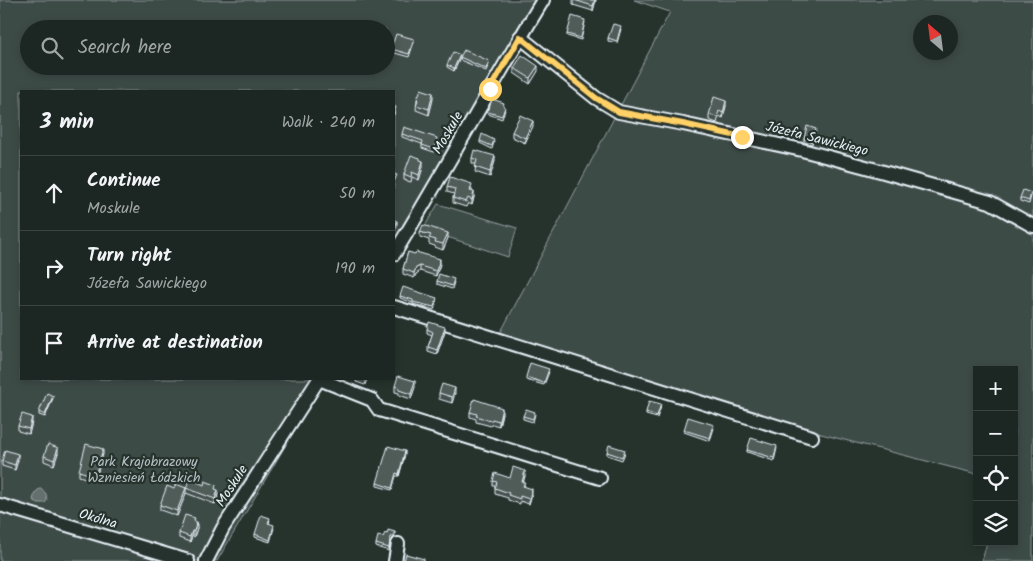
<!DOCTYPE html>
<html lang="en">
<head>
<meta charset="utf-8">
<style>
	body { margin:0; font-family:Kalam,sans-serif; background:#252e2a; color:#f1f3f6 }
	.controls { position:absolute; right:15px; bottom:15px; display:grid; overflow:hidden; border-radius:0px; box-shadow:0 2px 8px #0003 }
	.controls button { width:45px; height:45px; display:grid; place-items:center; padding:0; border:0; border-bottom:1px solid #3a4340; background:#1c2622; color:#f1f3f6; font:25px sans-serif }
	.compass { position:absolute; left:913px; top:15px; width:45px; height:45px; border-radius:50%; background:#1c2622; box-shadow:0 2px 8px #0003; rotate:332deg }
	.stop { position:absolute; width:15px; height:15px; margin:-11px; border:4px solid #ffd166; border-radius:50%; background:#fff }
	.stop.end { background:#ffd166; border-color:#fff; box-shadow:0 1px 5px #0008 }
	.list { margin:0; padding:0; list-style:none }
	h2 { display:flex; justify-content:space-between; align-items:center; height:65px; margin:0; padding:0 20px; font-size:21px }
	h2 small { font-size:16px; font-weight:400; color:#a0a5a5 }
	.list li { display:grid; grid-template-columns:32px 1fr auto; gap:15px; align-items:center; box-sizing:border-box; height:75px; padding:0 20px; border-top:1px solid #3a4340 }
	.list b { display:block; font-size:19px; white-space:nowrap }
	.list p { margin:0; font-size:16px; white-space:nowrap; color:#a0a5a5 }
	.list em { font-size:16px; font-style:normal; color:#a0a5a5 }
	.icon { flex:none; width:28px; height:28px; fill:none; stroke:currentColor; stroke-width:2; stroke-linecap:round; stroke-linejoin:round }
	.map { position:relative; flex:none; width:1033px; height:561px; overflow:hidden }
	.search { position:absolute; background:#1c2622; box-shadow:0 2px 8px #0003; left:20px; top:20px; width:375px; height:55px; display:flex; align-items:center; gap:12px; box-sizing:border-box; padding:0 18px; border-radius:28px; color:#a0a5a5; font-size:19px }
	.panel { position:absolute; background:#1c2622; box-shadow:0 2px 8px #0003; left:20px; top:90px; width:375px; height:290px; border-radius:0px }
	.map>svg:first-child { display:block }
	.green { fill:#3e4b47; stroke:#939ea0; fill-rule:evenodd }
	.water { fill:#636f6d; stroke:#98a3a5 }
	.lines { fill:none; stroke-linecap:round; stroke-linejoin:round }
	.minor-casing { stroke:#e8f1f8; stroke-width:16 }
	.minor { stroke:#26332d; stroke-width:12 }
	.wall { fill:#454f4d; stroke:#e8f1f8 }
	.shaded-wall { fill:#38403e; stroke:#e8f1f8 }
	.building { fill:#505c59; stroke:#e8f1f8 }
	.route { stroke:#ffd166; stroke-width:6 }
	.labels { text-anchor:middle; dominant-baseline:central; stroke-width:4.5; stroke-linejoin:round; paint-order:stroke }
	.street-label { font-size:14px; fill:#e8f1f8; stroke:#26332d }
	.park-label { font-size:14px; fill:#b5bfc3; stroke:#26332d }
</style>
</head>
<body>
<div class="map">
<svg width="1033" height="561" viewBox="0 0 1033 561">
	<rect width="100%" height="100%" fill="#26332d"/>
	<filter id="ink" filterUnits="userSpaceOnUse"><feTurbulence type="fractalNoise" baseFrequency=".02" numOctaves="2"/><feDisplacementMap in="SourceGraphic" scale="10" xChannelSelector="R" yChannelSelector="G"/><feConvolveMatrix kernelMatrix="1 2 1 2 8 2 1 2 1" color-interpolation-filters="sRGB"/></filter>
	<g filter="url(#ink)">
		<!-- green -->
		<g class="green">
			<path d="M0,0H549L394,262V91H21V379H325L217,561H0ZM29,29H386V66H29Z"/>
			<path d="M634,0H1033V561H982L987,542H1014V370H977V474L638,387L495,343L670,12ZM920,22H950V52H920Z"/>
			<path d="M438,204L517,228L508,257L423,229Z"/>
		</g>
		<!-- water -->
		<path class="water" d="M39,489H42L46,494L47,500L45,503H38L33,500L35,493Z"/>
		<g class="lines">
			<!-- minor casing -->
			<g class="minor-casing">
				<g id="minor">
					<path d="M520,37L596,98L619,112L683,124L802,150L866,167L990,202L1033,226"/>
					<path d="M394,254C445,171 492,84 543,0"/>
					<path d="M394,307L812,437"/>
					<path d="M319,379L372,400L379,410L386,412L600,478"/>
					<path d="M0,505L188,561"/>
					<path d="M206,561L223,528L319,379"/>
					<path d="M395,561L398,544"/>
				</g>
			</g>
			<!-- minor -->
			<use href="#minor" class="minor"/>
		</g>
		<!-- wall -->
		<g class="wall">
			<path d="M573,0H596L593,11L573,5Z"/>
			<path d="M585,22L581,40L567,36V34Z"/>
			<path d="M621,29L617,43L608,41V38Z"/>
			<path d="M414,42L409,57L391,52V49Z"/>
			<path d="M460,57L489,64L486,71L460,60Z"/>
			<path d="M460,58L454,71L447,67V65Z"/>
			<path d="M514,68L538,71L530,84L514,73Z"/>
			<path d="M417,99H433L429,115L416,110Z"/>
			<path d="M504,105L503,107L505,110L502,119L488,114V112Z"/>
			<path d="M726,106L723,118L719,116L717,123L709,120V115Z"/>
			<path d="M533,126L525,143L512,137V132Z"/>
			<path d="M816,131L812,144L804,142V139Z"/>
			<path d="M402,134L437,140L434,152L422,148V144L402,137Z"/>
			<path d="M480,141L494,142L492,149L480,143Z"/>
			<path d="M472,158L495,161L490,177L475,172L476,164L472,163Z"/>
			<path d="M420,160L423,167L419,180L412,177L411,182L404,180V174Z"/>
			<path d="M447,187L472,189V191L474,197L472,205L468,203L466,207L453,203V198L454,194L447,192Z"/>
			<path d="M1031,196L1029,204L1020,201V198Z"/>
			<path d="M420,232L448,238L443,250L435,247V246L429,244V240L420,237Z"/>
			<path d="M408,252L440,264L436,276L420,271L416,274L414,278L403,274V269Z"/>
			<path d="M437,281L454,282L452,289L437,284Z"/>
			<path d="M400,296L437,301L434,310L413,304V303L400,298Z"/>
			<path d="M427,329L445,331L437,354L428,351V347L432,335L427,333Z"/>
			<path d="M549,372L544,385L526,380V377Z"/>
			<path d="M356,379H367L365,385L356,382Z"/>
			<path d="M395,386L415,387L411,399L399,395V393L395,392Z"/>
			<path d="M439,393H455L452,403L439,399Z"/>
			<path d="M53,398L45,417L39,415V412Z"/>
			<path d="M661,407L657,418L646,415V412Z"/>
			<path d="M470,412L502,413L499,426L492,424L491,426L476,422V419L470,417Z"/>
			<path d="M535,414L533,422L523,419V416Z"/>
			<path d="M32,422L29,434L18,431V426Z"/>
			<path d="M714,428L710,441L684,432V430Z"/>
			<path d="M777,448L774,461L747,452V450Z"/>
			<path d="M607,452L625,453L622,460L607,455Z"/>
			<path d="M58,453L54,465L44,461V456Z"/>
			<path d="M103,454L95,481L79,476V471Z"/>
			<path d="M405,454L399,476H396L392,490L377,486V483Z"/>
			<path d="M18,460L15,470L2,466V461Z"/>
			<path d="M525,476L523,482L525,487L532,494L529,504L520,501V504L508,500V498L495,494V486H493V481Z"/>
			<path d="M186,488L216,489L218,495L215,504L186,493L177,516L160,510V505L174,489Z"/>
			<path d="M270,520L269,523L274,528L270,542L255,537V534Z"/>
			<path d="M195,521L197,528L194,537L192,536L190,542L179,538V533Z"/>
			<path d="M387,534L395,535L390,542L389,551L376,547V544Z"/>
		</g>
		<!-- shaded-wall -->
		<g class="shaded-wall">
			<path d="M595,0H596L593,11V6Z"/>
			<path d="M460,55V58L454,71V68Z"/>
			<path d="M538,66V71L530,84V78Z"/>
			<path d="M433,93V99L429,115V109Z"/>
			<path d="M726,101V106L723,118V113Z"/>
			<path d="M533,121V126L525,143V138Z"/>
			<path d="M495,156V161L490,177V172Z"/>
			<path d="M423,161V167L419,180V175Z"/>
			<path d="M474,192V197L472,205V200Z"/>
			<path d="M397,221V226L394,233V229Z"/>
			<path d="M448,233V238L443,250V244Z"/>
			<path d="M440,259V264L436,276V271Z"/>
			<path d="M420,266V271L416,274L414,278V273L416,268Z"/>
			<path d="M445,327V331L437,354V350Z"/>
			<path d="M415,381V387L411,399V394Z"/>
			<path d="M455,388V393L452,403V397Z"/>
			<path d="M53,396V398L45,417V415Z"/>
			<path d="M502,408V413L499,426V421Z"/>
			<path d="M32,417V422L29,434V429Z"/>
			<path d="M58,448V453L54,465V460Z"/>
			<path d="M103,449V454L95,481V476Z"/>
			<path d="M405,451V454L399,476V474Z"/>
			<path d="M18,454V460L15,470V465Z"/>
			<path d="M525,471V476L522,487V482Z"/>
			<path d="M186,488V493L177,516V511Z"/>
			<path d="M532,489V494L529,504V499Z"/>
			<path d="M218,490V495L215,504V499Z"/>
			<path d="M197,522V528L194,537V531Z"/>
			<path d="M192,531V536L190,542V537Z"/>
			<path d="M395,532V535L390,542L389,551L390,539Z"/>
		</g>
		<!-- building -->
		<g class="building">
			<path d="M574,0H595L593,6Z"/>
			<path d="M572,16L585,20L581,38L567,34Z"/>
			<path d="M613,24L621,26L617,41L608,38Z"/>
			<path d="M396,34L414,39L409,54L391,49Z"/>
			<path d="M464,50L489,61L486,69L460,57Z"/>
			<path d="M453,52L460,55L454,68L447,65Z"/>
			<path d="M522,55L538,66L530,78L514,68Z"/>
			<path d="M421,89L433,93L429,109L416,105L418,100L417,99Z"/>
			<path d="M714,97L726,101L723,113L719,111L717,117L709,115Z"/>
			<path d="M492,99L504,103L503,106L505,107L502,116L488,112Z"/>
			<path d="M394,106L396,107L394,115Z"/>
			<path d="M520,115L533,121L525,138L512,132Z"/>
			<path d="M807,126L816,129L812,142L804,139Z"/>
			<path d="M404,127L437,138L434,149L422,145L423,141L402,134Z"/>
			<path d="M482,134L494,140L492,146L480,141Z"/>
			<path d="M474,150L495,156L490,172L475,167L477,160L472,158Z"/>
			<path d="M411,155L420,158V160L423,161L419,175L412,172L411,177L404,174Z"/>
			<path d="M394,174L397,175L394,182Z"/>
			<path d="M450,177L472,184L470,191L474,192L472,200L468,198L466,202L453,198L455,189L447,187Z"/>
			<path d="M1023,190L1031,193L1029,201L1020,198Z"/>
			<path d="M394,220L397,221L394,229Z"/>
			<path d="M423,225L448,233L443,244L435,242L436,240L429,238L431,235L420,232Z"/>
			<path d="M408,252L415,254L416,252L440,259L436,271L420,266L416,268L414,273L403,269Z"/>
			<path d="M439,274L454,279L452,286L437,281Z"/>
			<path d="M403,287L437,298L434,307L413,302V300L400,296Z"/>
			<path d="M429,322L445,327L437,350L428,347L433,332L427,329Z"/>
			<path d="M530,363L549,369L544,383L526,377Z"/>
			<path d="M398,376L415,381L411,394L399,390V388L395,386Z"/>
			<path d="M442,384L455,388L452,397L439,393Z"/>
			<path d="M47,393L53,396L45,415L39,412Z"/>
			<path d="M474,399L502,408L499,421L492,419L491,421L476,416L477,414L470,412Z"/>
			<path d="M649,401L661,404L657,416L646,412Z"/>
			<path d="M526,409L535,412L533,419L523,416Z"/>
			<path d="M22,414L32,417L29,429L18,426Z"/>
			<path d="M688,417L714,425L710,438L684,430Z"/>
			<path d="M751,438L777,446L774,458L747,450Z"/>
			<path d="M48,444L58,448L54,460L44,456Z"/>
			<path d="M86,444L103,449L95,476L79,471Z"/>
			<path d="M609,445L625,450L622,457L607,452Z"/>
			<path d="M388,446L405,451L399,474L396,473L392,488L377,483Z"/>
			<path d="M5,450L18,454L15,465L2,461Z"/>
			<path d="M513,467L525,471L522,482H525L523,486L532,489L529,499L520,496V499L508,495L509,493L495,488L497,482L493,481L495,473L510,478Z"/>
			<path d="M190,479L204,485L205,481L216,485L215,489L218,490L215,499L186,488L177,511L160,505L167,486L174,489L176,484L186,488Z"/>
			<path d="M185,515L195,518L194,521L197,522L194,531H192L190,537L179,533Z"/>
			<path d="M261,515L270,518L268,523L274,525L270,540L255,534Z"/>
			<path d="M388,530L395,532L390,539L389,548L376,544L378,536L383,537L385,533L387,534Z"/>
			<path d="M406,554L424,559V561H404Z"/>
		</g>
	</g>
	<g class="lines" filter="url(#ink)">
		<!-- route -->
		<path class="route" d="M490,89L520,37L596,98L619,112L683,124L742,137"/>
	</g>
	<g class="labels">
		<!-- street labels -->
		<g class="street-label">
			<text transform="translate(448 133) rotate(-60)">Moskule</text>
			<text transform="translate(817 139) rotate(14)">Józefa Sawickiego</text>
			<text transform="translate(232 486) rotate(-57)">Moskule</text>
			<text transform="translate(98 519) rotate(16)">Okólna</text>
		</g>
		<!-- park labels -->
		<g class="park-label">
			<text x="144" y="462">Park Krajobrazowy<tspan x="144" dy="16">Wzniesień Łódzkich</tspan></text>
		</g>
	</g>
</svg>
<div class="controls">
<button>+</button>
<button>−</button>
<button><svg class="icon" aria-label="locate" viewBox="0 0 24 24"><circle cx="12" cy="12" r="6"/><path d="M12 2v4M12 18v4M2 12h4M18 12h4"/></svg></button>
<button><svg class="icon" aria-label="layers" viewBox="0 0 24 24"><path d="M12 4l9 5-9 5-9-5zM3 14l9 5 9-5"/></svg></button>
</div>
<svg class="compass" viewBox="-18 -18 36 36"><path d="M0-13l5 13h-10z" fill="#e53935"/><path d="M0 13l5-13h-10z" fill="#a0a5a5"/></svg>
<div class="stop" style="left:490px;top:89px"></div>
<div class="stop end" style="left:742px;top:137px"></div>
<div class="search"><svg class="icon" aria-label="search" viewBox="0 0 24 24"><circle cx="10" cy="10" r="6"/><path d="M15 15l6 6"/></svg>Search here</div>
<section class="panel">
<h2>3 min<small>Walk · 240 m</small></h2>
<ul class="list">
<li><svg class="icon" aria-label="ahead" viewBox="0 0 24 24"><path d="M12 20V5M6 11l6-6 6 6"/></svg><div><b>Continue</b><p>Moskule</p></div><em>50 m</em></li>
<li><svg class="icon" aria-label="right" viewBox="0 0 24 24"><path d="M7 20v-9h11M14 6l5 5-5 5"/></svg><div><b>Turn right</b><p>Józefa Sawickiego</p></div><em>190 m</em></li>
<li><svg class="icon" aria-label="arrive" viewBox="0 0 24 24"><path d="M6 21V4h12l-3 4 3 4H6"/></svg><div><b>Arrive at destination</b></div></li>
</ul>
</section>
</div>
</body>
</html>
